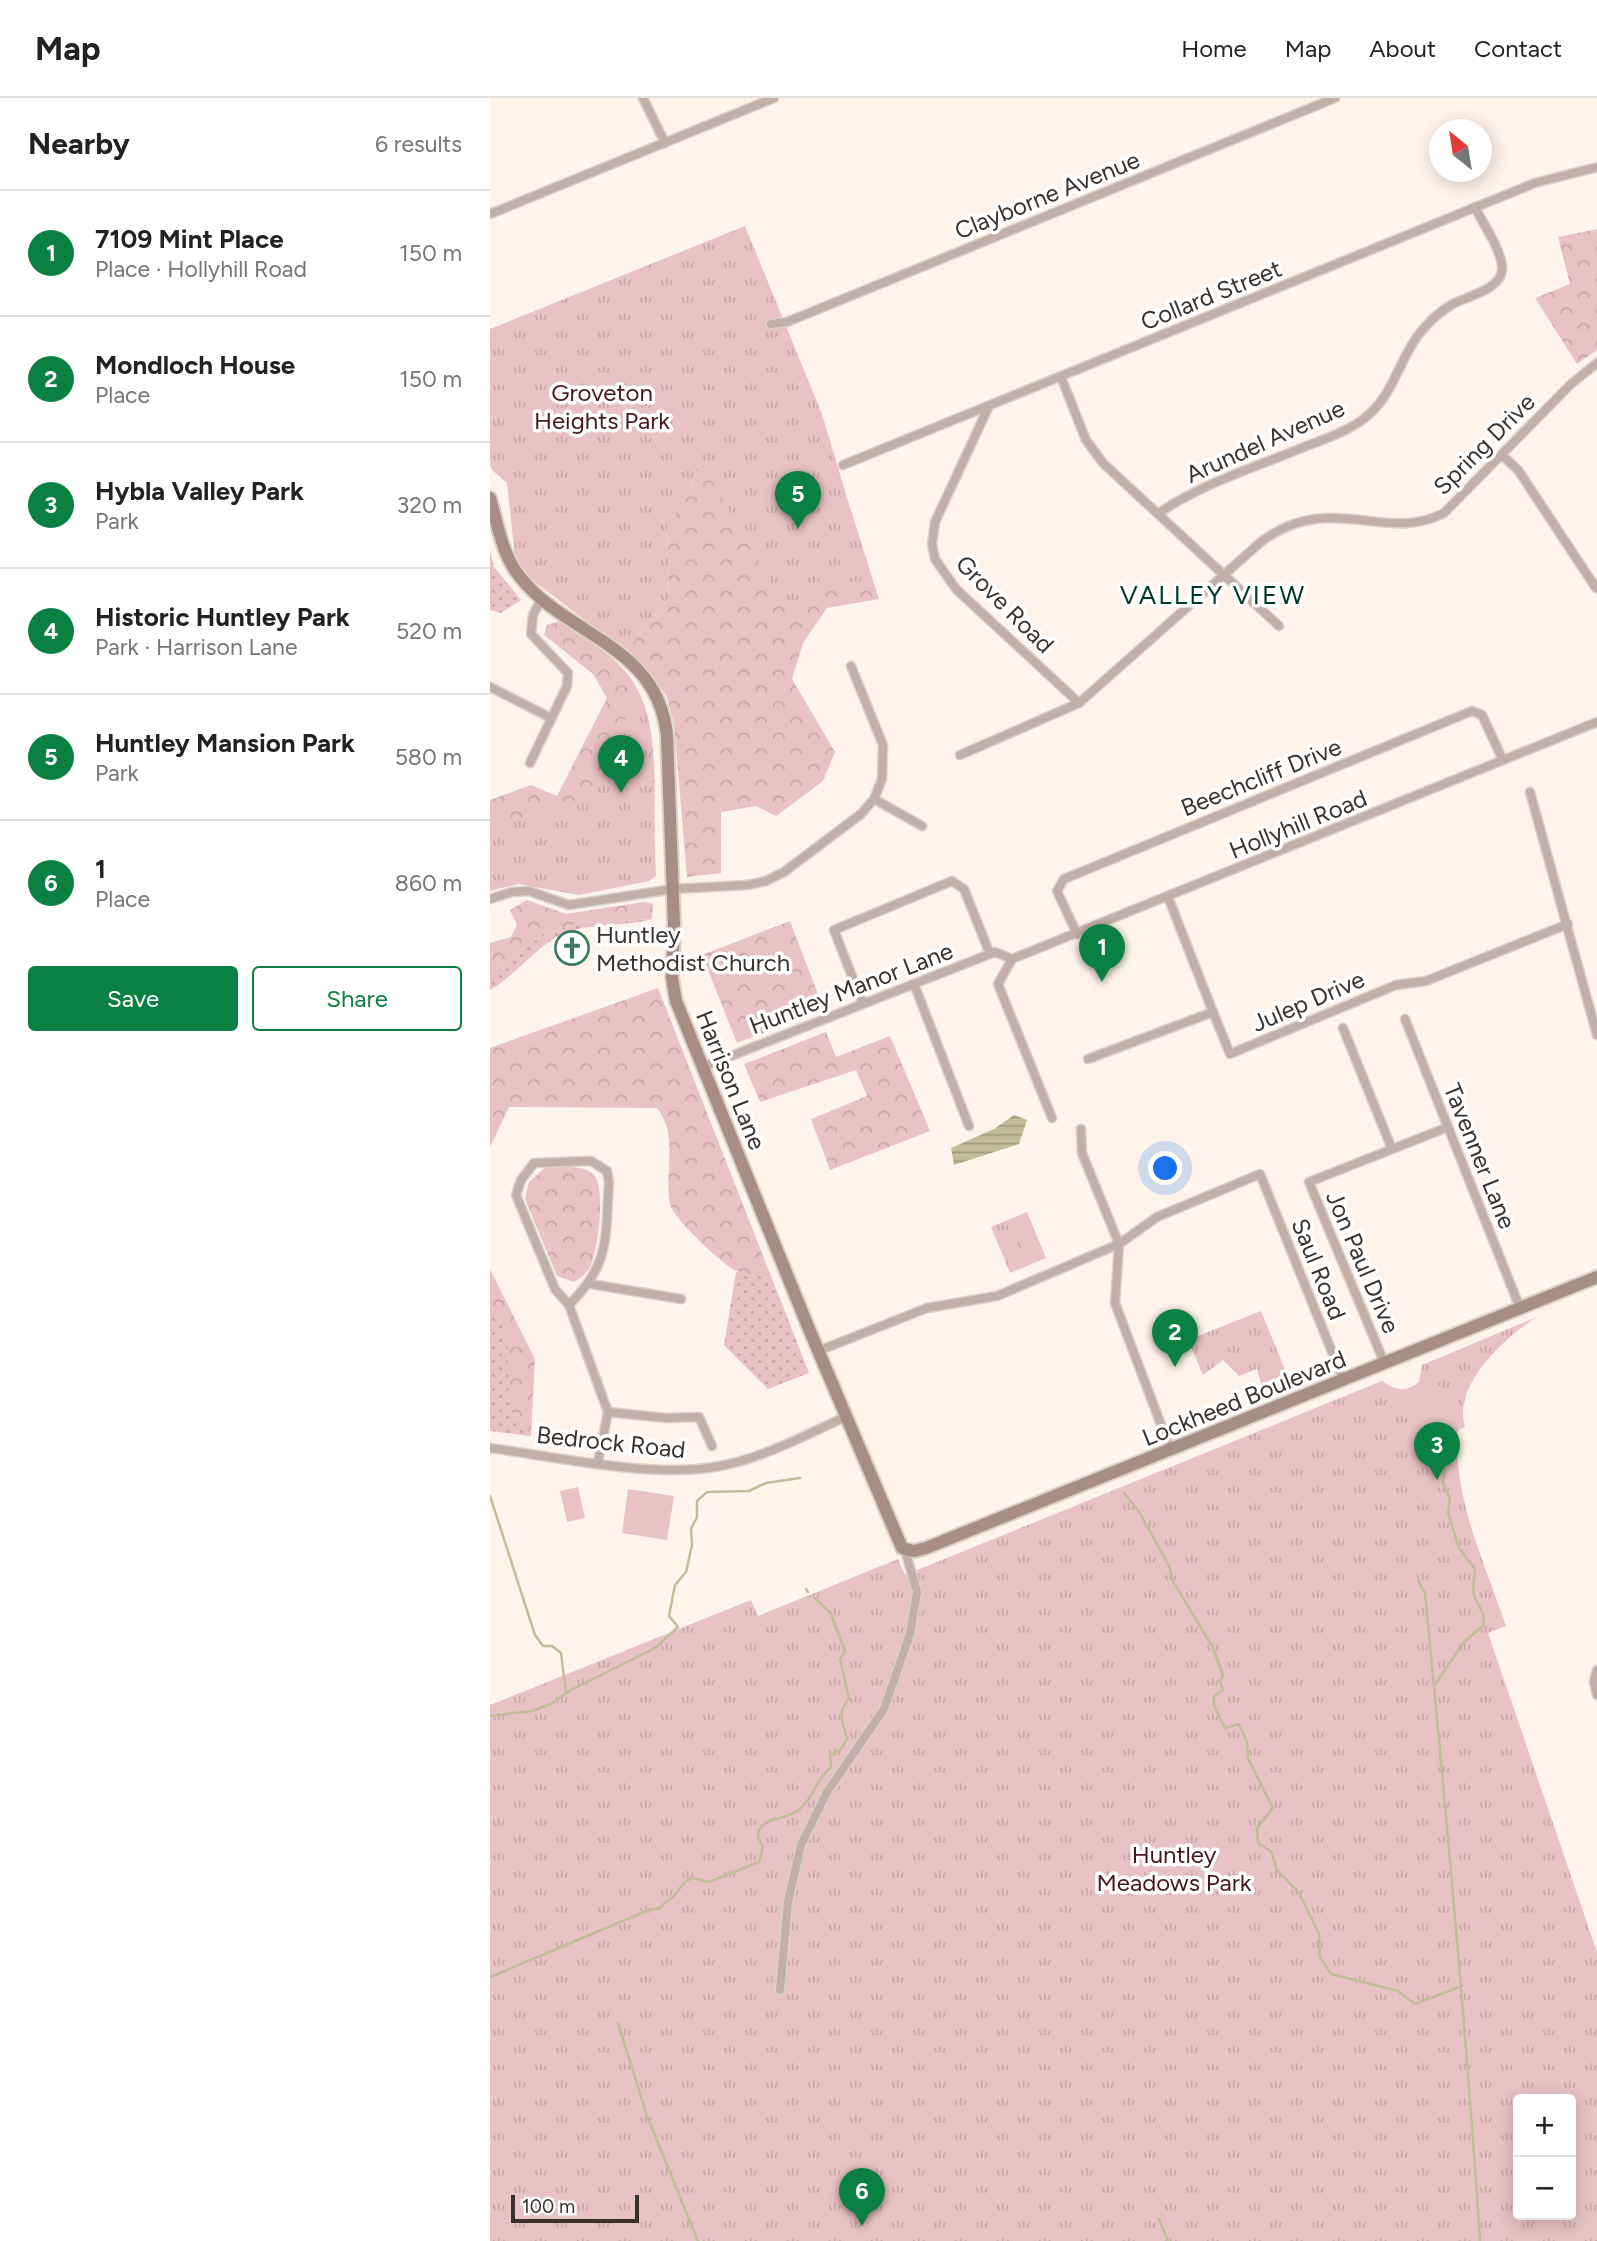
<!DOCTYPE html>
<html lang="en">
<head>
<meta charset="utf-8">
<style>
	body { margin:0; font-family:Figtree,sans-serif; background:#f6f6f6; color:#222 }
	.controls { position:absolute; right:21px; bottom:21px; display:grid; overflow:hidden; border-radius:7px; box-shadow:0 4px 18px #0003 }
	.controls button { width:63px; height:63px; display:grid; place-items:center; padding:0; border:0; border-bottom:2px solid #e0e0e0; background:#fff; color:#222; font:35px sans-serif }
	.compass { position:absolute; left:939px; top:21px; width:63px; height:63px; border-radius:50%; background:#fff; box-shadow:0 4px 18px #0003; rotate:330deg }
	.scale { position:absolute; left:21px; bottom:18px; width:128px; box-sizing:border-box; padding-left:7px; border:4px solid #39312c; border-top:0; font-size:19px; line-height:24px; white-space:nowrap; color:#39312c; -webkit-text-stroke:5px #fff; paint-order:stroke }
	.you { position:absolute; left:676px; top:1071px; width:24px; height:24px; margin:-18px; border:5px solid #fff; border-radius:50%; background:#1a73e8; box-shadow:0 0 0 10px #1a73e833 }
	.badge { display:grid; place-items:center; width:46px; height:46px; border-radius:50%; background:#0b8043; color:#fff; font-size:23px; font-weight:700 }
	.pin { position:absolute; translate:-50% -58px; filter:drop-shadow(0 2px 4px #0008) }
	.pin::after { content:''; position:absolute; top:37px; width:24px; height:21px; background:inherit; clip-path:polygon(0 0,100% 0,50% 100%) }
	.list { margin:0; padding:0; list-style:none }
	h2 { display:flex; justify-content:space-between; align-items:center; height:91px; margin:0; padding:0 28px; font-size:30px }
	h2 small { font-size:23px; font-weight:400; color:#767676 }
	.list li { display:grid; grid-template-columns:46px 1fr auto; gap:21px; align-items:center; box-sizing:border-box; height:126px; padding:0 28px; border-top:2px solid #e0e0e0 }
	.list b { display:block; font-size:26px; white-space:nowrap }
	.list p { margin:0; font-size:23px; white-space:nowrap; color:#767676 }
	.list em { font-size:23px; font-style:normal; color:#767676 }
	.actions { display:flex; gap:14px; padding:21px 28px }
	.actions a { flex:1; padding:16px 0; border:2px solid #0b8043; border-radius:7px; text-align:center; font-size:24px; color:#0b8043 }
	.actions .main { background:#0b8043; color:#fff }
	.map { position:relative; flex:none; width:1107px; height:2143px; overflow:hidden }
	header { display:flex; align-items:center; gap:42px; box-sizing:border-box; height:98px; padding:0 35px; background:#fff; border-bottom:2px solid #e0e0e0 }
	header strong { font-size:33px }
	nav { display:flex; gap:38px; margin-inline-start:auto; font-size:24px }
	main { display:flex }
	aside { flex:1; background:#fff }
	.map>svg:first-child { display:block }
	.grass { fill:url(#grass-dots) }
	.forest { fill:url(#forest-crowns) }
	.park { fill:url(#park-tufts); fill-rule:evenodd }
	.garden { fill:#e8c2c4 }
	.water { fill:url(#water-rules) }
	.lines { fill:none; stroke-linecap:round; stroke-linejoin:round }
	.stream { stroke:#c1bd98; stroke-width:2.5 }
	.street-casing { stroke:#dbd1c9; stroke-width:11 }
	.secondary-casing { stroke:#dbd1c9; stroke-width:16 }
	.street { stroke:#c2afaa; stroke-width:8 }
	.secondary { stroke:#a88d85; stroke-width:12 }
	.labels { text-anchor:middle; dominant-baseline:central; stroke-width:7; stroke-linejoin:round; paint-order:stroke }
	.street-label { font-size:24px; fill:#39312c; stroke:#fff }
	.park-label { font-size:24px; fill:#4a151e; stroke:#fff }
	.poi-label { font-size:24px; fill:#39312c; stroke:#fff; text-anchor:start }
	.neighbourhood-label { font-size:26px; letter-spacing:2px; fill:#003729; stroke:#fff }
</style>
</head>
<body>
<header>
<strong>Map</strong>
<nav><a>Home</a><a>Map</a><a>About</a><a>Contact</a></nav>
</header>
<main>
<aside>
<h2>Nearby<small>6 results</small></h2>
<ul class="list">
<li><span class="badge">1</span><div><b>7109 Mint Place</b><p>Place · Hollyhill Road</p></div><em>150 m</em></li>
<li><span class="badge">2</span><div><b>Mondloch House</b><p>Place</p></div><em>150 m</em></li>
<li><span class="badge">3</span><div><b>Hybla Valley Park</b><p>Park</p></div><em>320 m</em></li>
<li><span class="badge">4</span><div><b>Historic Huntley Park</b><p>Park · Harrison Lane</p></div><em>520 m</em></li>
<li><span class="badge">5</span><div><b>Huntley Mansion Park</b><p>Park</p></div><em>580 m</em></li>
<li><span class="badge">6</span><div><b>1</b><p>Place</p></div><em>860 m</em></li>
</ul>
<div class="actions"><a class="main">Save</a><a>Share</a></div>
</aside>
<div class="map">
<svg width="1107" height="2143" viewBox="0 0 1107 2143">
	<defs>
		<pattern id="grass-dots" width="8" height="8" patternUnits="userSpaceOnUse" patternTransform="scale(1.75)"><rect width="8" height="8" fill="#e8c2c4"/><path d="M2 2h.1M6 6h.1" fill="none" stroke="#c8a7a9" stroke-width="1.8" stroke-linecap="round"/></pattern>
		<pattern id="forest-crowns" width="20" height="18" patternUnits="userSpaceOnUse" patternTransform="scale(1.75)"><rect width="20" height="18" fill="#e8c2c4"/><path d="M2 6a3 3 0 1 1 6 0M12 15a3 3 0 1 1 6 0" fill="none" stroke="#c8a7a9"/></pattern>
		<pattern id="park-tufts" width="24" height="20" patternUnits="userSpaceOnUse" patternTransform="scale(1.75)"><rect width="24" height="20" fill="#e8c2c4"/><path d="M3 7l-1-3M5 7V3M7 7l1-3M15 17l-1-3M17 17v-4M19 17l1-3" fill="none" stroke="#c8a7a9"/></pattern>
		<pattern id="water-rules" width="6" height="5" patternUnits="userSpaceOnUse" patternTransform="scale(1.75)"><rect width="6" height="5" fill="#c1bd98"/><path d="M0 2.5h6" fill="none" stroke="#9e9a7c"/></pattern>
	</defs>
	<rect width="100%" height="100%" fill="#fff4eb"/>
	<!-- grass -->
	<g class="grass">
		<path d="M0,453L4,469L31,502L11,515L0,512Z"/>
		<path d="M162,821C131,830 93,823 65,840C42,854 24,878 0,892V876L53,836L90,825Z"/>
		<path d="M246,1174L281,1178L319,1275L278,1291L234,1247Z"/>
		<path d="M0,1207C37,1238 0,1301 41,1338L0,1333Z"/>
	</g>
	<!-- forest -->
	<g class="forest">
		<path d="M1107,131V252L1087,266L1045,200L1080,186L1068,139Z"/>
		<path d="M222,363L351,381L389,501L337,510L313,545L302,581L345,654L333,683L286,718L266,708L231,714V775L197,779L184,626L177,599L167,584L136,553L179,500L177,427L201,392L207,368Z"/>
		<path d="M71,523C91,538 119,554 135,573C172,616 163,684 165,736L0,748V702L41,687L67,698L117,600L103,576L54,537L57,527Z"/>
		<path d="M37,802L76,816L154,804L163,806L162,821L90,825L53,836L0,876V845L21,839L27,827L20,812Z"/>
		<path d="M300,823L334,912L247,945L212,857Z"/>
		<path d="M168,890L281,1178C270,1179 259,1178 249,1174C234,1169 183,1120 180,1106C174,1073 189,1038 167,1010L19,1009L0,1049V950Z"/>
		<path d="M336,934L346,959L400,938L440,1033L340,1072L321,1021L377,998L366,972L270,1004L254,966Z"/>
		<path d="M56,1069C70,1070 94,1066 104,1077C116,1090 108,1154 100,1169C96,1176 91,1180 84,1184L67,1178L35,1101L39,1084Z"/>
		<path d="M0,1171L45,1261L41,1338L30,1328L19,1308L18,1251L13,1227L0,1207Z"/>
	</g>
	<!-- park -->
	<g class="park">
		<path d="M255,128L332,316L382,484L328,482L300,516L212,366L207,368L201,392L177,427L179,500L136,553L37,478L25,459L17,385L2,372L0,367V231Z"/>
		<path d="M148,595L156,613L161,636L166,778L159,783L89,797L28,786L0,793V730L97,699Z"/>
		<path d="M537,1114L556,1160L520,1175L501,1129Z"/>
		<path d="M771,1213L801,1286L774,1297L767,1271L749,1278L733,1262L713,1277L698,1242Z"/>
		<path d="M1047,1219C1015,1239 962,1287 975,1329L968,1332C962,1399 995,1465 1016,1528L998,1535L1107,1854V2143H0V1607L261,1502L268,1518L408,1461L415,1477L892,1283C905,1292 915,1295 929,1284L932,1267ZM1028,2001H1081V2117H1028Z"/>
	</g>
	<!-- garden -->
	<g class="garden">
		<path d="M538,1124L549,1153L536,1158L525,1130Z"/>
		<path d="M521,1131L532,1160L519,1165L507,1136Z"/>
		<path d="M951,1288L965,1333L925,1346L911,1301Z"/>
		<path d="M88,1389L95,1420L77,1424L70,1393Z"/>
		<path d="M138,1391L184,1398L177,1442L132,1435Z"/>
	</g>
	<!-- water -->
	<path class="water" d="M524,1017L537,1022L529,1046L464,1067L461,1050L504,1031Z"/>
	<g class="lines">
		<!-- stream -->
		<g class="stream">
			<path d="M634,1395L650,1415L679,1468L683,1483L723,1550L733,1577L730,1583L733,1592L724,1598V1607L735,1630L749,1626L757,1644L758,1660L783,1710L767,1730L768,1745L781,1753L787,1772L809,1795L829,1836L830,1859L841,1876L908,1893L925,1906L972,1888"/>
			<path d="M0,1398L45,1537L53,1548H62L71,1555L76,1595"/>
			<path d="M928,1483L935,1495C956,1711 976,1927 990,2143"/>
			<path d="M316,1491L318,1494"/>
			<path d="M944,1588L974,1544L994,1527C994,1513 990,1511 985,1500C981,1491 985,1480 985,1471L969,1450L958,1414L960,1401L953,1386L955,1372L949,1356L953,1340L961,1336"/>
			<path d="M0,1618L42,1613L61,1606L81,1592L165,1550L188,1529L179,1518L185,1487L196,1474L202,1447L201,1431L207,1419V1403L217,1394L259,1393L276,1385L310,1380"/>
			<path d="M0,1879L159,1812L170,1810C174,1804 179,1803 184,1798C191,1790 191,1785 202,1780L219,1784L269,1764L273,1749C269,1742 265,1736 271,1729C279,1719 297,1721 307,1713C323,1702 326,1681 341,1669L340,1658L352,1650L357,1641C353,1624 346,1615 359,1601L350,1561L355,1553L341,1516L324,1499"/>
			<path d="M128,1925L157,2018L208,2143"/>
			<path d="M669,2121L678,2143"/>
		</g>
		<!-- street casing -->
		<g class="street-casing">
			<g id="street">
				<path d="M153,0L175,45"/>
				<path d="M0,116L284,0"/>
				<path d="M281,226L297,224L845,0"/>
				<path d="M571,279L596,342L613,365L789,528"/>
				<path d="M499,308L445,424L442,446L445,461L466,491L589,605"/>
				<path d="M1012,357L1028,372L1106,490"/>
				<path d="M353,367L1045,85L1107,69"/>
				<path d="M669,415C713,385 766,369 814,349C835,341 859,333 876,319C906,295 910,254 937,227C944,219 953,212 961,207C978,197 1015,192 1012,167C1009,148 993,126 985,109"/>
				<path d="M0,589L61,620"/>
				<path d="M470,657L589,605L772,443C842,392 895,446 954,415L1081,286L1107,265"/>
				<path d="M40,665L77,588L78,575L41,536L43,517L52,500"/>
				<path d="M1040,694L1107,937"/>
				<path d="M384,701L432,728"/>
				<path d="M678,799L723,914"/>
				<path d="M0,801L22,794L39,793L79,807L183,791L258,787L276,783L294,774L371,716L384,701L392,681L393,647L361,568"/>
				<path d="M587,836L567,793L574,781L982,613L992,617L1013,662"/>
				<path d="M522,861L1107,624"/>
				<path d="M522,861L508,886L562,1020"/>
				<path d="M424,886L479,1028"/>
				<path d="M373,906L344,832L462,783L474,791L500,856"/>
				<path d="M915,921L1030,1210"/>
				<path d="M853,930L902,1051"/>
				<path d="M598,961L723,914L740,956L906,887L936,883L1078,826"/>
				<path d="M213,969L505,854L522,861"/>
				<path d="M591,1031L592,1055L629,1146L625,1205L681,1353"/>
				<path d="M100,1186L191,1201"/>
				<path d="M79,1207C121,1165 115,1140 119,1084L117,1073L101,1063L44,1065L31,1082L26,1097L65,1191L79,1207L118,1314L108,1364"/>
				<path d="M328,1253L437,1210L507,1198L629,1146L667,1119L770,1076L853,1281"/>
				<path d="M894,1264L819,1084L958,1029"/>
				<path d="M118,1314L176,1320L209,1319L222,1348"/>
				<path d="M0,1350C66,1359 167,1381 230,1368C273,1360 316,1337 355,1319"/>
				<path d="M1107,1572L1104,1584L1107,1597"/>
				<path d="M290,1892L298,1804L311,1747L337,1694L394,1611L420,1536L427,1494L415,1452"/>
			</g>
		</g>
		<!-- secondary casing -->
		<g class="secondary-casing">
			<path id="secondary" d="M0,400C8,427 12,457 30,479C77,539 168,546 177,638L184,826L182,880L186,903L319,1231L412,1450L424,1453L436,1450L1107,1179"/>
		</g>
		<!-- street -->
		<use href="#street" class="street"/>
		<!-- secondary -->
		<use href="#secondary" class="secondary"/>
	</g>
	<!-- icons -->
	<defs>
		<g id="church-ring" transform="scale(1.75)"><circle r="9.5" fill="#fff" stroke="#3d7a65" stroke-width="1.5"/><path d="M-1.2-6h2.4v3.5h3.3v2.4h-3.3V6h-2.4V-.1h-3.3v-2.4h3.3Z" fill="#3d7a65"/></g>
	</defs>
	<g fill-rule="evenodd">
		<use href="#church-ring" x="82" y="850"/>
	</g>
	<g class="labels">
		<!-- street labels -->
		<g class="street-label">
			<text transform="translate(557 97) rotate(-22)">Clayborne Avenue</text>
			<text transform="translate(721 197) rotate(-22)">Collard Street</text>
			<text transform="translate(775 343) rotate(-24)">Arundel Avenue</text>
			<text transform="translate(994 346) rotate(-45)">Spring Drive</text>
			<text transform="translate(515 506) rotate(45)">Grove Road</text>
			<text transform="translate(771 679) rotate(-22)">Beechcliff Drive</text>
			<text transform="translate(808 726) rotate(-22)">Hollyhill Road</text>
			<text transform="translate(361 890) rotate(-21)">Huntley Manor Lane</text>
			<text transform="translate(818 903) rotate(-23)">Julep Drive</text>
			<text transform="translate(241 982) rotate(68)">Harrison Lane</text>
			<text transform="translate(990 1058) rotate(68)">Tavenner Lane</text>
			<text transform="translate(873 1164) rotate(67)">Jon Paul Drive</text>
			<text transform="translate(829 1171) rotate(68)">Saul Road</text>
			<text transform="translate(754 1300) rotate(-22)">Lockheed Boulevard</text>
			<text transform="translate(121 1344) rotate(6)">Bedrock Road</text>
		</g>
		<!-- park labels -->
		<g class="park-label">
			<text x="112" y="294">Groveton<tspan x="112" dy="28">Heights Park</tspan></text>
			<text x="684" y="1756">Huntley<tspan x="684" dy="28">Meadows Park</tspan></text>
		</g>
		<!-- poi labels -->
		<g class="poi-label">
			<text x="106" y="836">Huntley<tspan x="106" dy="28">Methodist Church</tspan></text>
		</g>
		<!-- neighbourhood labels -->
		<g class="neighbourhood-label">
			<text x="723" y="497">VALLEY VIEW</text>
		</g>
	</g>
</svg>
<div class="controls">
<button>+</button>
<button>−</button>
</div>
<svg class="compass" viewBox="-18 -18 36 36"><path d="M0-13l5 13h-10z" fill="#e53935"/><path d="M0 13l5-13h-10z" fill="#767676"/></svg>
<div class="scale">100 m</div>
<div class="you"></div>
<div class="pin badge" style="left:612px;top:884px">1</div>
<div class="pin badge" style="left:685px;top:1269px">2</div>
<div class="pin badge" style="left:947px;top:1382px">3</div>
<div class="pin badge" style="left:131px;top:695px">4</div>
<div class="pin badge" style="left:308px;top:431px">5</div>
<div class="pin badge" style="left:372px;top:2128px">6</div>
</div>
</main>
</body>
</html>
